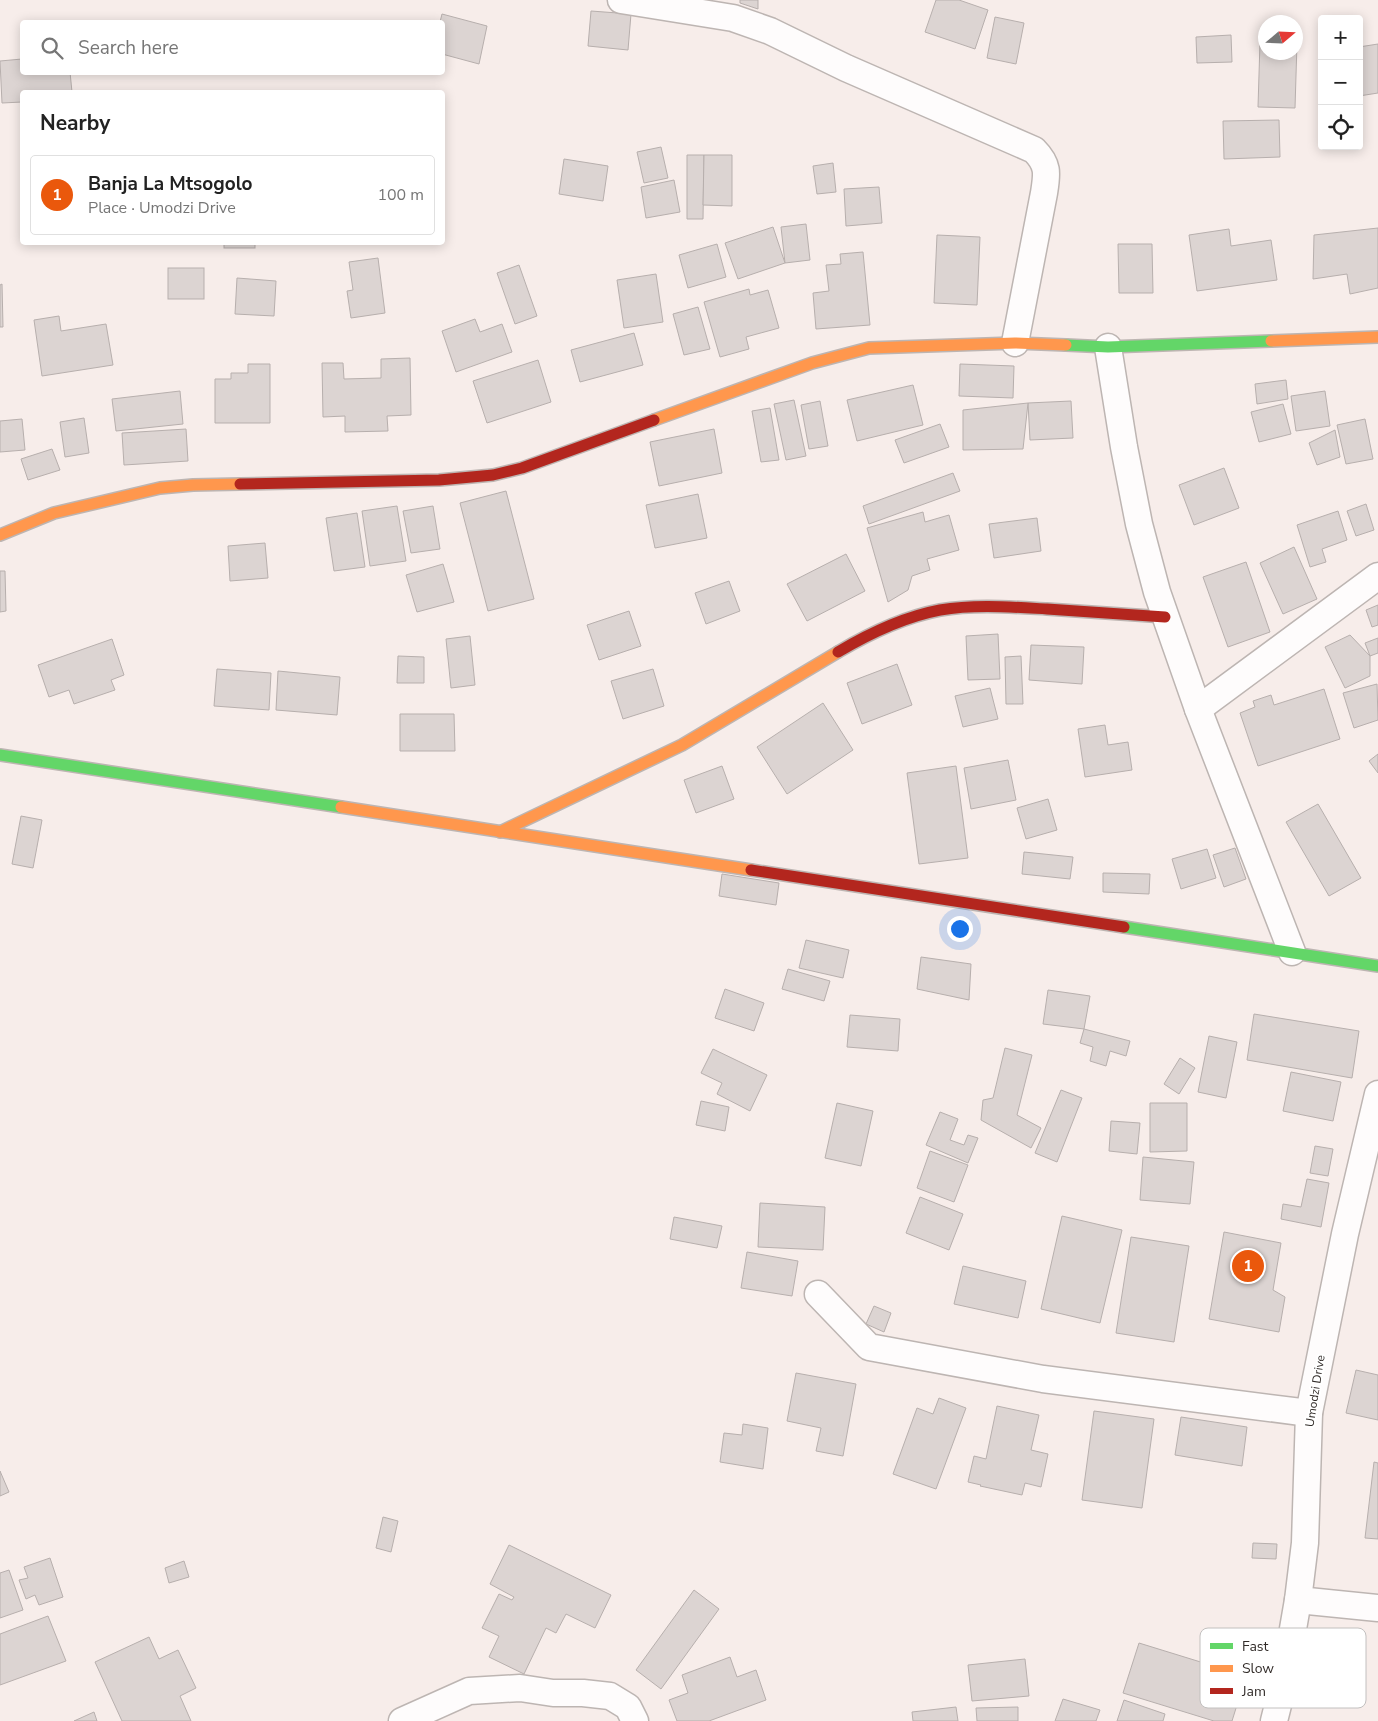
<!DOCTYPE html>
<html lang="en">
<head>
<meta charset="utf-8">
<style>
	body { margin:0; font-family:"Nunito Sans",sans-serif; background:#f2f2f2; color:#222 }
	.controls { position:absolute; right:15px; top:15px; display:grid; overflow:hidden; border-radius:5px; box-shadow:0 2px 12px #0003 }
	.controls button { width:45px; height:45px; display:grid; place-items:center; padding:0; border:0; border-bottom:1px solid #e0e0e0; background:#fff; color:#222; font:25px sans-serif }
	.compass { position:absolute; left:1258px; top:15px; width:45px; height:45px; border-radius:50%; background:#fff; box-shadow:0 2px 12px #0003; rotate:71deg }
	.you { position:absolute; left:959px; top:928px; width:18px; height:18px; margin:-12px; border:4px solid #fff; border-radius:50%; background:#1a73e8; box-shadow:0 0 0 8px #1a73e833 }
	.badge { display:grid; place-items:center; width:32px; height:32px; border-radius:50%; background:#ea580c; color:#fff; font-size:16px; font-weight:700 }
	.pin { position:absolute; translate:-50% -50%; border:2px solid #fff; box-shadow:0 1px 5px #0006 }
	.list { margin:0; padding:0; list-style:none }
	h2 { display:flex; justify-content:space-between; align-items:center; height:65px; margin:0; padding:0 20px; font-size:21px }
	h2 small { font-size:16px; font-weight:400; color:#767676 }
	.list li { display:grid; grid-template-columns:32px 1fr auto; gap:15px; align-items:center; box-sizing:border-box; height:80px; margin:0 10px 10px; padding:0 10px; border:1px solid #e0e0e0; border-radius:5px }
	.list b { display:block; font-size:19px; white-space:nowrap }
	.list p { margin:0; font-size:16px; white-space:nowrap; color:#767676 }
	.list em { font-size:16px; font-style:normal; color:#767676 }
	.icon { flex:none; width:28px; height:28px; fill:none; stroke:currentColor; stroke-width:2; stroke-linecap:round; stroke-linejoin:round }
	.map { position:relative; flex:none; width:1378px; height:1721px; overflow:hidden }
	.search { position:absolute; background:#fff; box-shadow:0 2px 12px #0003; left:20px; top:20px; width:425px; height:55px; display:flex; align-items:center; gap:12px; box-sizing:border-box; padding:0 18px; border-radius:5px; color:#767676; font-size:19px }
	.panel { position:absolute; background:#fff; box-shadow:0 2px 12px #0003; left:20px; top:90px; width:425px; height:155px; border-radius:5px }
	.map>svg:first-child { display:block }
	.building { fill:#dcd4d2; stroke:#b7afad }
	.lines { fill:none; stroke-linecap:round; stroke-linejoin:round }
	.street-casing { stroke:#bdb5b2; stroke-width:29 }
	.fast-casing { stroke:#bdb5b2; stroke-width:14 }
	.slow-casing { stroke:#bdb5b2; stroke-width:14 }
	.jam-casing { stroke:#bdb5b2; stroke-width:14 }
	.street { stroke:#fefcfc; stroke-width:26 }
	.fast { stroke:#63d668; stroke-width:11 }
	.slow { stroke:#ff974d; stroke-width:11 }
	.jam { stroke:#b3261e; stroke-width:11 }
	.labels { text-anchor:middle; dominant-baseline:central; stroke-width:4; stroke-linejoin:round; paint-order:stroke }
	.street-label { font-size:12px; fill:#322c29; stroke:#fff }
	.key { fill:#fff; stroke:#c2c0bf; stroke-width:1 }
	.key-label { font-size:14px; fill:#322c29 }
</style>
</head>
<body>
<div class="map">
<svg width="1378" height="1721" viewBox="0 0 1378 1721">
	<rect width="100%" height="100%" fill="#f7edea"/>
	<!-- building -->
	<g class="building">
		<path d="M740,0H758V9L740,3Z"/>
		<path d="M936,0H959L988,10L975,49L925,32Z"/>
		<path d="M591,11L631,14L628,50L588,46Z"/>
		<path d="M442,14L487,26L479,64L442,54V22H440Z"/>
		<path d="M995,17L1024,23L1016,64L987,58Z"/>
		<path d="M1231,35L1232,62L1197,63L1196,37Z"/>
		<path d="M1260,42H1266V52H1296V43H1297L1295,108L1258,107Z"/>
		<path d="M1378,44V93L1359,96V47Z"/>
		<path d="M22,59V72H70L72,92H22V102L2,103L0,61Z"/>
		<path d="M1279,120L1280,157L1224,159L1223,121Z"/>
		<path d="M661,147L668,178L644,183L637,152Z"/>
		<path d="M687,155H704L703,219H687Z"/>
		<path d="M704,155H732V206L703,205Z"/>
		<path d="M564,159L608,166L603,201L559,194Z"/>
		<path d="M833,163L836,192L817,194L813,166Z"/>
		<path d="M674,180L680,212L646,218L641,187Z"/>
		<path d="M879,187L882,223L846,226L844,189Z"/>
		<path d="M806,224L810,260L785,263L781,227Z"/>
		<path d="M773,227L785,263L738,279L725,243Z"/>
		<path d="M1378,228V288L1350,294L1347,274L1313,279L1314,235Z"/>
		<path d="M1229,229L1231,246L1271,240L1277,280L1197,291L1189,235Z"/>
		<path d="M937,235L980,237L977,305L934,303Z"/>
		<rect x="224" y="242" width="31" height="6"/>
		<path d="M717,244L726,277L688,288L679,255Z"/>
		<path d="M1118,244H1152L1153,293H1119Z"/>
		<path d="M863,252L870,325L816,329L813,293L829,291L826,265L841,264L840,254Z"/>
		<path d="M378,258L385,313L351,318L347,291L353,290L349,262Z"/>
		<path d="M519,265L537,316L515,324L497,273Z"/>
		<rect x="168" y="268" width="36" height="31"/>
		<path d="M656,274L663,322L624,328L617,280Z"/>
		<path d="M237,278L276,281L274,316L235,314Z"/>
		<path d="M2,284L3,327H0V285Z"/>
		<path d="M749,289L750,295L768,290L779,328L746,337L749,349L720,357L704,302Z"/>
		<path d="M698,307L710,349L684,355L673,314Z"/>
		<path d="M59,316L61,331L106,324L113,365L42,376L34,320Z"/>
		<path d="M475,319L480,332L502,324L512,352L456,372L442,331Z"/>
		<path d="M634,333L643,365L580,382L571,350Z"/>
		<path d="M410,358L411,415L387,416L388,431L345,432V416L323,417L322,363H343L344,379L381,378V359Z"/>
		<path d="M538,360L551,402L487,423L473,381Z"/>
		<path d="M248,364H270V423H215V379H231V373H248Z"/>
		<path d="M960,364L1014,366L1013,398L959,396Z"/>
		<path d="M1286,380L1288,399L1257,404L1255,384Z"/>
		<path d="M913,385L923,425L857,441L847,400Z"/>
		<path d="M180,391L183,424L116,431L112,399Z"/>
		<path d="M1325,391L1330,426L1296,431L1291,396Z"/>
		<path d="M794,400L806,456L786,460L774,404Z"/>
		<path d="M820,401L828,446L809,449L801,405Z"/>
		<path d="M1071,401L1073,438L1030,440L1028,403Z"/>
		<path d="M1028,403L1023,449L963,450V410Z"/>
		<path d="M1283,404L1291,434L1259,442L1251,412Z"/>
		<path d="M770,408L779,460L761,462L752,411Z"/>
		<path d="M84,418L89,453L65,457L60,422Z"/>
		<path d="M22,419L25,450L0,452V421Z"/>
		<path d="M1365,419L1373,459L1346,464L1337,425Z"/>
		<path d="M940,424L949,447L904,463L895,440Z"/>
		<path d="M186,429L188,461L124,465L122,433Z"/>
		<path d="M714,429L722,473L659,486L650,442Z"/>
		<path d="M1335,430L1340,457L1317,465L1309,443Z"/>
		<path d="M52,449L60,470L28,480L21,459Z"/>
		<path d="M1224,468L1239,508L1194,525L1179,485Z"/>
		<path d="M953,473L960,491L869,524L863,506Z"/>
		<path d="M506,491L534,599L488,611L460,503Z"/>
		<path d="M698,494L707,538L655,548L646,505Z"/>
		<path d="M1366,504L1374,530L1356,536L1347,511Z"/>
		<path d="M397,506L406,561L370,566L362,511Z"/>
		<path d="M433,506L440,549L411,553L403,511Z"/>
		<path d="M1338,511L1347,540L1322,549L1326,562L1310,567L1297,525Z"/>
		<path d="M923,512L925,522L949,515L959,550L927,559L930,570L912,576L908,590L888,602L867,528Z"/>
		<path d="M357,513L365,567L334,571L326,518Z"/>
		<path d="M1037,518L1041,551L994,558L989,524Z"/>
		<path d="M265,543L268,578L230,581L228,546Z"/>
		<path d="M1294,547L1317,599L1283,614L1260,563Z"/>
		<path d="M846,554L865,591L807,621L787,584Z"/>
		<path d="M1246,562L1270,632L1228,647L1203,577Z"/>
		<path d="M443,564L454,602L417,612L406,575Z"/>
		<path d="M0,571H5L6,611L0,612Z"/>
		<path d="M729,581L740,611L706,624L695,593Z"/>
		<path d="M1378,605V625L1372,627L1366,610Z"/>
		<path d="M629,611L641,646L599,660L587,625Z"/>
		<path d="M998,634L1000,679L968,680L966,636Z"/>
		<path d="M1350,635L1370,656V676L1345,688L1325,647Z"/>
		<path d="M470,636L475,685L451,688L446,639Z"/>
		<path d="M1378,638V653L1370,656L1365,643Z"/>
		<path d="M112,639L124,675L111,680L115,690L74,704L69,690L49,697L38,665Z"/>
		<path d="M1031,645L1084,647L1082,684L1029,680Z"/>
		<path d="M398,656L424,657V683H397Z"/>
		<path d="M1021,656L1023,704H1006L1005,657Z"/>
		<path d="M897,664L912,705L862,724L847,683Z"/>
		<path d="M217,669L271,673L269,710L214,706Z"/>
		<path d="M653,669L664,706L623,719L611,681Z"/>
		<path d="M278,671L340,677L337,715L276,710Z"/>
		<path d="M1377,684L1378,720L1354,728L1343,693Z"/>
		<path d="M990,688L998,719L963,727L955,696Z"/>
		<path d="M1324,689L1340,739L1258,766L1240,713L1255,707L1253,701L1271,695L1274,705Z"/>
		<path d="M823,703L853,750L787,794L757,747Z"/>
		<path d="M400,714H454L455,751H400Z"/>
		<path d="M1105,725L1108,745L1128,742L1132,770L1085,777L1078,729Z"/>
		<path d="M1378,754V773L1369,761Z"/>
		<path d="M1008,760L1016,800L971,809L964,768Z"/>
		<path d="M722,766L734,799L696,813L684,780Z"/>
		<path d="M956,766L968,858L919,864L907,773Z"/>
		<path d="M1048,799L1057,830L1026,839L1017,808Z"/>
		<path d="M1318,804L1361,878L1329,896L1286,822Z"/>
		<path d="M21,816L42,820L33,868L12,864Z"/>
		<path d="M1235,848L1246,879L1224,887L1213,855Z"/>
		<path d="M1207,849L1216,878L1181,889L1172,859Z"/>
		<path d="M1024,852L1073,857L1070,879L1022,874Z"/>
		<path d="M1103,873L1150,874L1149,894L1103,892Z"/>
		<path d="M722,874L779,883L776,905L719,896Z"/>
		<path d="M806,940L849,950L843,978L799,968Z"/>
		<path d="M921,957L971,964L969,1000L917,989Z"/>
		<path d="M788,969L830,981L824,1001L782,989Z"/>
		<path d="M725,989L764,1003L754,1031L715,1018Z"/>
		<path d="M1048,990L1090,996L1084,1029L1043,1024Z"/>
		<path d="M1254,1014L1359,1031L1352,1078L1247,1060Z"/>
		<path d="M850,1015L900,1019L898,1051L847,1047Z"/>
		<path d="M1084,1029L1130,1041L1126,1056L1110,1051L1106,1066L1090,1061L1093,1047L1080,1043Z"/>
		<path d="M1209,1036L1237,1042L1226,1098L1198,1092Z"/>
		<path d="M1005,1048L1032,1055L1017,1115L1041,1128L1031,1148L981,1120L983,1100L993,1098Z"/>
		<path d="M713,1049L767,1075L750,1111L717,1094L722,1083L701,1073Z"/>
		<path d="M1180,1058L1195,1068L1179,1094L1164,1084Z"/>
		<path d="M1291,1072L1341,1082L1333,1121L1283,1111Z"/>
		<path d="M1061,1090L1082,1098L1057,1162L1035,1153Z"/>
		<path d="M701,1101L729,1107L725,1131L696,1125Z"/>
		<path d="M837,1103L873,1111L861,1166L825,1158Z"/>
		<path d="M1150,1103H1187V1151L1150,1152Z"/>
		<path d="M940,1112L958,1119L950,1140L964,1145L968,1135L978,1138L968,1163L926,1145Z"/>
		<path d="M1111,1121L1140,1123L1137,1154L1109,1151Z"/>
		<path d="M1315,1146L1333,1149L1328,1176L1310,1173Z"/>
		<path d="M930,1151L968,1165L954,1202L917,1188Z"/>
		<path d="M1143,1157L1194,1162L1190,1204L1140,1200Z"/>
		<path d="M1307,1179L1329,1183L1321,1227L1281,1219L1283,1204L1301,1207Z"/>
		<path d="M920,1197L963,1214L949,1250L906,1233Z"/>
		<path d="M760,1203L825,1207L823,1250L758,1247Z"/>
		<path d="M1062,1216L1122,1230L1100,1323L1041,1309Z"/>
		<path d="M674,1217L722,1226L717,1248L670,1239Z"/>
		<path d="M1224,1232L1281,1243L1273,1290L1285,1297L1279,1332L1209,1319Z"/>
		<path d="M1131,1237L1189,1246L1174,1342L1116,1333Z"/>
		<path d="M747,1252L798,1261L792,1296L741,1288Z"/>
		<path d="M963,1266L1026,1281L1018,1318L954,1304Z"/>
		<path d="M874,1306L891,1313L884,1332L866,1324Z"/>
		<path d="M1356,1370L1378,1375V1420L1346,1413Z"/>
		<path d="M796,1373L856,1384L843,1456L816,1451L821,1428L787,1421Z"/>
		<path d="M939,1398L966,1408L936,1489L893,1474L917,1408L933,1414Z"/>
		<path d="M997,1406L1039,1415L1031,1450L1048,1454L1041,1487L1025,1483L1022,1495L980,1486L981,1485L968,1482L974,1456L986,1459Z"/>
		<path d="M1094,1411L1154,1419L1142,1508L1082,1500Z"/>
		<path d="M1181,1417L1247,1427L1242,1466L1175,1455Z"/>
		<path d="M743,1424L768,1428L763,1469L720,1462L724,1433L742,1435Z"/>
		<path d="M1374,1462L1378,1463V1539L1365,1538Z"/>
		<path d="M0,1471L9,1492L0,1496Z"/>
		<path d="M383,1517L398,1521L391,1552L376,1548Z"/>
		<path d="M1253,1543L1277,1544L1276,1559L1252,1558Z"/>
		<path d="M509,1545L611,1595L595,1628L566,1614L556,1633L546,1628L524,1674L489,1657L499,1636L482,1628L499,1594L512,1600L514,1597L490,1584Z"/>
		<path d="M50,1558L63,1597L39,1605L35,1595L26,1599L19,1580L28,1578L24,1567Z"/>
		<path d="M184,1561L189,1577L169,1583L165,1568Z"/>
		<path d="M9,1570L23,1610L0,1618V1573Z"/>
		<path d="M694,1590L719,1609L661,1689L636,1670Z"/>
		<path d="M48,1616L66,1661L0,1685V1634Z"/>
		<path d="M149,1637L159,1659L178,1650L196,1688L180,1696L191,1721H122L95,1662Z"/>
		<path d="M1139,1643L1246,1676L1232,1721H1214L1123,1693Z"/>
		<path d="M730,1657L737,1677L756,1670L766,1700L709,1721H677L669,1700L688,1693L682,1675Z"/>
		<path d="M1025,1659L1029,1696L972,1701L968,1665Z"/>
		<path d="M1063,1699L1100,1710L1096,1721H1055Z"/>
		<path d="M1124,1700L1165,1714L1163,1721H1117Z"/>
		<path d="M956,1707L958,1721H913L912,1712Z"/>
		<path d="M1018,1707V1721H977L976,1708Z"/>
		<path d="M94,1712L97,1721H74Z"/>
	</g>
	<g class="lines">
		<!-- street casing -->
		<g class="street-casing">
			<g id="street">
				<path d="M621,0L733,18L770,31L846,68L1034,150C1049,165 1047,174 1044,193L1015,343"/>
				<path d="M1108,347L1124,447L1139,524L1157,592L1198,709L1292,952"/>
				<path d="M1198,709L1378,576"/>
				<path d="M818,1294L869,1347L1043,1379L1309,1413"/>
				<path d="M1298,1600L1378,1608"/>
				<path d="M402,1721L469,1691L520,1688L553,1693H583L610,1696L628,1707L635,1721"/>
				<path d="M1274,1721L1284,1681L1298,1600L1305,1543L1309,1413L1345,1234L1378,1094"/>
			</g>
		</g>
		<!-- fast casing -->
		<g class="fast-casing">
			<g id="fast">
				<path d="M1066,345L1108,347L1271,341"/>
				<path d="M0,755L341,807"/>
				<path d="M1124,927L1378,966"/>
			</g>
		</g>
		<!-- slow casing -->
		<g class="slow-casing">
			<g id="slow">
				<path d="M1271,341L1378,337"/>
				<path d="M654,420L812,363L869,348L1015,343L1066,345"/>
				<path d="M0,535L54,513L160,488L193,485L240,484"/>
				<path d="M341,807L751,870"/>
				<path d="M500,832L682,745L838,652"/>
			</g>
		</g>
		<!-- jam casing -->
		<g class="jam-casing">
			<g id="jam">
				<path d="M240,484L439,480L493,475L522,468L654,420"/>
				<path d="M838,652C870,633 903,617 940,610C975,604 1011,607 1047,609C1086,612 1126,614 1165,617"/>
				<path d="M751,870L1124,927"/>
			</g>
		</g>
		<!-- street -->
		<use href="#street" class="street"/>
		<!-- fast -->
		<use href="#fast" class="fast"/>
		<!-- slow -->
		<use href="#slow" class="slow"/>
		<!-- jam -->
		<use href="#jam" class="jam"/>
	</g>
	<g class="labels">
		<!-- street labels -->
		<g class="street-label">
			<text transform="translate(1315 1391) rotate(-81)">Umodzi Drive</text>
		</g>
	</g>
	<!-- legend -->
	<rect x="1200" y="1628" width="166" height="80" rx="8" class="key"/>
	<rect x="1210" y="1643" width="23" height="6" fill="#63d668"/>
	<rect x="1210" y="1665" width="23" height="7" fill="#ff974d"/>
	<rect x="1210" y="1688" width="23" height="6" fill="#b3261e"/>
	<g class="key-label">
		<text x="1242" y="1651">Fast</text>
		<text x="1242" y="1673">Slow</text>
		<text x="1242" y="1696">Jam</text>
	</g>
</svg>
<div class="controls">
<button>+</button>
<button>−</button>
<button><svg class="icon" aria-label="locate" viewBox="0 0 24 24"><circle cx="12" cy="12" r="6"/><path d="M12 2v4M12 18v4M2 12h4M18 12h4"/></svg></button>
</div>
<svg class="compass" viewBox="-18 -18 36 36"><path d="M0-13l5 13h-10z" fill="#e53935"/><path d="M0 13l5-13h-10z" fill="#767676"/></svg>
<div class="you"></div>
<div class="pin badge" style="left:1248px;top:1266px">1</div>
<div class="search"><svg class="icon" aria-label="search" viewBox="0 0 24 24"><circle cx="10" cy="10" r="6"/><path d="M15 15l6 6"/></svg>Search here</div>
<section class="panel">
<h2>Nearby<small></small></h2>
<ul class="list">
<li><span class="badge">1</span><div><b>Banja La Mtsogolo</b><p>Place · Umodzi Drive</p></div><em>100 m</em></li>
</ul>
</section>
</div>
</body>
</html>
